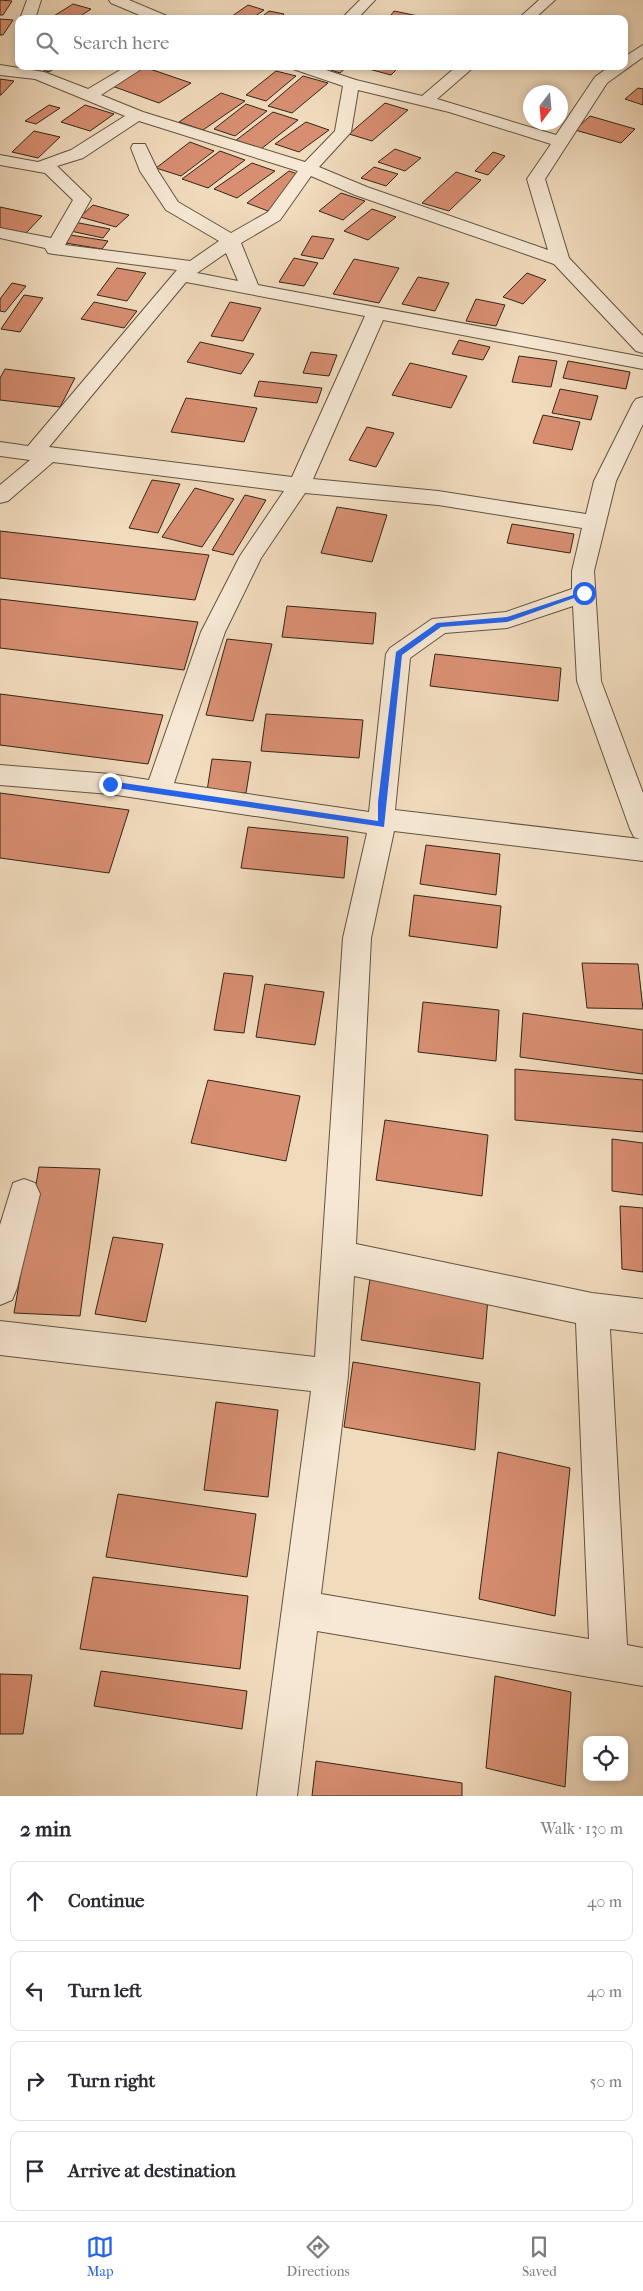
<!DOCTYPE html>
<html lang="en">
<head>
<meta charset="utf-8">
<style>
	body { margin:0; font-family:"IM FELL French Canon",serif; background:#f2f2f3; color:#2b2b33 }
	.controls { position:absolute; right:15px; bottom:15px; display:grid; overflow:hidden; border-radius:10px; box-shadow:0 2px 8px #0003 }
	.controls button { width:45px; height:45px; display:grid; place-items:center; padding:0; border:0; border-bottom:1px solid #e1e1e2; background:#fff; color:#2b2b33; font:25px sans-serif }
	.compass { position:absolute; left:523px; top:85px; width:45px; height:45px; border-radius:50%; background:#fff; box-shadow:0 2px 8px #0003; rotate:196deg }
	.stop { position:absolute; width:15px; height:15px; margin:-11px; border:4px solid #2563eb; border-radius:50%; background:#fff }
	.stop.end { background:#2563eb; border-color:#fff; box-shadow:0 1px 5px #0008 }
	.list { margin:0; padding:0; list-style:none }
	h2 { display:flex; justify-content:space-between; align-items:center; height:65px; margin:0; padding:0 20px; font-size:21px }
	h2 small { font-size:16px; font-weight:400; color:#7c7c81 }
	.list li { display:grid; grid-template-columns:32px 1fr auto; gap:15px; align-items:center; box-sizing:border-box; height:80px; margin:0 10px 10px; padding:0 10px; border:1px solid #e1e1e2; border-radius:10px }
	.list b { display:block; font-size:19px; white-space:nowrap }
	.list em { font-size:16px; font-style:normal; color:#7c7c81 }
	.icon { flex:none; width:28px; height:28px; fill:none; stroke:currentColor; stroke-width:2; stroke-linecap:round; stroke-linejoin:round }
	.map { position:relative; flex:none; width:643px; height:1796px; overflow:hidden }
	.search { position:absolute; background:#fff; box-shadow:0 2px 8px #0003; left:15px; right:15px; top:15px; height:55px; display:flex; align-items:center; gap:12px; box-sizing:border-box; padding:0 18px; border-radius:10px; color:#7c7c81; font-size:19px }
	.sheet { height:425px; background:#fff }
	nav { display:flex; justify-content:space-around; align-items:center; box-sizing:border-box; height:70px; border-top:1px solid #e1e1e2; background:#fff; font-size:14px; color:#7c7c81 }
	nav a { display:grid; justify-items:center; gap:2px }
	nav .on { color:#2563eb }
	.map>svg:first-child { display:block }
	.building { fill:#d78e71; stroke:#332618 }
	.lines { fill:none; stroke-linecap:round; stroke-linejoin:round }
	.minor-casing { stroke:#625341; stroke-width:2 }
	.minor { fill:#f6e8d4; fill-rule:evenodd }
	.route { fill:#2563eb }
</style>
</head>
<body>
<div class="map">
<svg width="643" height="1796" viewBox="0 0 643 1796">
	<rect width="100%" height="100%" fill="#f1dbbd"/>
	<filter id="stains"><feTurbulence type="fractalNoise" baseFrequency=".004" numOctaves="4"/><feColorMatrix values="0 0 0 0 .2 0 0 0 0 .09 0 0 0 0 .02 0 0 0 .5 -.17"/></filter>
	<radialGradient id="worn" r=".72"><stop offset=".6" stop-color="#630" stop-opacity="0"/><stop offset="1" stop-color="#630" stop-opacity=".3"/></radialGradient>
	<!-- building -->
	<g class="building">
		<path d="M0,0L12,1L3,15H0Z"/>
		<path d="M73,4L91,9L76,19H49Z"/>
		<path d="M248,5L264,10L251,19H228Z"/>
		<path d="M269,11L284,14L279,19H259Z"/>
		<path d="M394,11L423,17L421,19H388Z"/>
		<path d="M0,19L13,20L3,35H0Z"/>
		<path d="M33,66H58L49,72Z"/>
		<path d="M319,66H348L340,73Z"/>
		<path d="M367,66H400L391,75L365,68Z"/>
		<path d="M144,67L191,83L159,103L112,86Z"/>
		<path d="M276,71L296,76L266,101L246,95Z"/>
		<path d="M303,76L328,83L292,113L268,106Z"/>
		<path d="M0,79L14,81L1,95H0Z"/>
		<path d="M638,88L643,89V105L625,99Z"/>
		<path d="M221,93L245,101L203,130L179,122Z"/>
		<path d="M385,103L408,110L372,141L349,134Z"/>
		<path d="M246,104L267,111L235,136L214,129Z"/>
		<path d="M49,105L60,108L36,124L25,121Z"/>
		<path d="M85,105L114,114L90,131L61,122Z"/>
		<path d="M273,112L298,120L261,149L235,141Z"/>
		<path d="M590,116L635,129L621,143L575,130Z"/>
		<path d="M306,122L329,130L299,152L275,144Z"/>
		<path d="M34,131L60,137L38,158L12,152Z"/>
		<path d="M190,142L214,151L181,176L156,168Z"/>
		<path d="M395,149L421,158L405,171L378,162Z"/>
		<path d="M220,151L245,160L208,188L182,179Z"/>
		<path d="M493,152L505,156L488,175L475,171Z"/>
		<path d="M252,163L275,171L237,198L214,189Z"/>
		<path d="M374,167L398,174L386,186L361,178Z"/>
		<path d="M289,171L309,178L268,211L247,203Z"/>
		<path d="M456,172L481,180L449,211L422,203Z"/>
		<path d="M341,193L365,201L343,220L319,211Z"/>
		<path d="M93,205L129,215L116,227L80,217Z"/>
		<path d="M0,207L42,216L26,233L0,228Z"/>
		<path d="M372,209L396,217L368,240L344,231Z"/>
		<path d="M74,222L110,229L103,238L66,230Z"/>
		<path d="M64,234L108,241L102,249L59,242Z"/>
		<path d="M312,236L334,239L323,259L301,255Z"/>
		<path d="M294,258L318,263L304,286L279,282Z"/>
		<path d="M354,259L399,268L379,303L333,294Z"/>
		<path d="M117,268L146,273L127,301L97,295Z"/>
		<path d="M527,273L546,280L523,304L503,297Z"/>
		<path d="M418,277L449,283L435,311L402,304Z"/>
		<path d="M12,283L26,286L5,312L0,311V299Z"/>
		<path d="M24,295L43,298L20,332L1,329Z"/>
		<path d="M476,299L505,305L496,326L466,321Z"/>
		<path d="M94,302L137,311L124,328L81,319Z"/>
		<path d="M230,302L261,308L243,341L211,336Z"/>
		<path d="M459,340L490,347L483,360L452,354Z"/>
		<path d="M200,342L254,354L241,374L187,362Z"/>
		<path d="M311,352L337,355L329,376L303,373Z"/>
		<path d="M519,356L557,361L551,387L512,382Z"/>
		<path d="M568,361L630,372L626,389L563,378Z"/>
		<path d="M410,363L467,376L451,408L392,395Z"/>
		<path d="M5,369L75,378L60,407L0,400V378Z"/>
		<path d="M259,381L322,388L317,403L254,396Z"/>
		<path d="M560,389L598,396L591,420L552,413Z"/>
		<path d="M186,398L257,408L244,442L171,432Z"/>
		<path d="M543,415L580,422L572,450L533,443Z"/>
		<path d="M367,427L394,433L376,467L349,460Z"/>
		<path d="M152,480L180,484L158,533L129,528Z"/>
		<path d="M195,488L234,499L202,547L162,537Z"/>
		<path d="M245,495L266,500L233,555L212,550Z"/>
		<path d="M337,507L387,515L372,562L321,553Z"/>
		<path d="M512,524L574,534L570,553L507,543Z"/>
		<path d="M0,531L209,555L195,600L0,578Z"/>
		<path d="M0,599L198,622L184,670L0,648Z"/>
		<path d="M287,606L376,613L373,644L282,637Z"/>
		<path d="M227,639L272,644L253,721L206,715Z"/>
		<path d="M435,654L561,668L558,701L430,686Z"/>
		<path d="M0,694L163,715L148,764L0,745Z"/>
		<path d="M266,714L363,720L359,758L261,751Z"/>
		<path d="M212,759L251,762L246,793L207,791Z"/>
		<path d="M0,793L129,810L109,873L0,858Z"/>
		<path d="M248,827L348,837L344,878L241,868Z"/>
		<path d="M426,845L500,854L496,895L420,884Z"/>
		<path d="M414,895L501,906L497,948L409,936Z"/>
		<path d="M582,963L638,964L643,1009L587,1008Z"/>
		<path d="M224,973L253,976L244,1033L214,1030Z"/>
		<path d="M265,984L324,992L315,1045L256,1037Z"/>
		<path d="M423,1002L499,1010L496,1061L418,1052Z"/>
		<path d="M523,1013L643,1030V1074L520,1057Z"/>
		<path d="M515,1069L643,1080V1132L515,1120Z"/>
		<path d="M208,1080L300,1096L286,1161L191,1143Z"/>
		<path d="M385,1120L488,1135L482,1196L376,1180Z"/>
		<path d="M612,1139L643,1143V1195L612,1191Z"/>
		<path d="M39,1167L100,1169L80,1316L14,1313Z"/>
		<path d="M620,1206L643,1208V1272L622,1269Z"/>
		<path d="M113,1237L163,1244L146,1322L95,1314Z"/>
		<path d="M370,1279L488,1298L483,1359L361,1340Z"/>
		<path d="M353,1362L480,1383L475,1450L344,1427Z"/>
		<path d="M216,1402L278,1410L268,1497L204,1490Z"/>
		<path d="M498,1452L570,1468L555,1616L479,1599Z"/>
		<path d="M118,1494L256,1514L247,1577L106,1557Z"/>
		<path d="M93,1577L248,1596L240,1669L80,1649Z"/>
		<path d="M101,1671L247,1691L242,1729L94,1706Z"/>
		<path d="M0,1674L32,1675L23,1734H0Z"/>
		<path d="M495,1676L571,1692L565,1787L486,1768Z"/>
		<path d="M316,1761L462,1783V1796H312Z"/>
	</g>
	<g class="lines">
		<!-- minor casing -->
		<g class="minor-casing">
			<g id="minor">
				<path d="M27,0H41L35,19H20Z"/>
				<path d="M109,0H129L167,16L169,19H149L111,3Z"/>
				<path d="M360,0H375L357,19H341Z"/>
				<path d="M539,0H555L534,19H518Z"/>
				<path d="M643,45V57L607,83L545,179L569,258L643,336V353L636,351L554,264L355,195L311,176L280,220L241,243L258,285L643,357V369L383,320L313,479L438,491L586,514L594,481L633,403L636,399L643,397V424L616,481L594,571L601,681L643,793V861L394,831L371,938L356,1244L592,1293L643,1299V1333L610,1329L627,1645L643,1648V1686L317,1631L297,1796H257L311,1391L0,1355V1321L315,1357L343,938L367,833L110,794L0,785V765L110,774L149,780L201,632L240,556L284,491L53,462L8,501L0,503V485L30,460L0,456V442L28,446L177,270L54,254L48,253L45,248L0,238V228L51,238L73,200L45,173L0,165V155L38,162L71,150L125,116L35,79L0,75V65L44,72L88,89L127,66H146L101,95L143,112L305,162L335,131L343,86L293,69L290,66H314L356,80L422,96L457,66H475L437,99L556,135L595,77L610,66H624V57ZM358,90L449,112L551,144L527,179L548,250L367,187L319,167L351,132ZM139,121L298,171L268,212L231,233L178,202L158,171L145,144H133L131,148L140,171L166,210L219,241L190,261L65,245L91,199L57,166L83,158ZM226,253L238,281L197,273ZM186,282L365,316L292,477L49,447ZM305,493L438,505L582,528L572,571V589L506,612L432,619L390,648L386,654L369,812L174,783L225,632L261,558ZM573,606L577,681L630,829L634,837L640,839L395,810L410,658L445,633L507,628ZM354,1276L576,1323L589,1639L321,1594L348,1376Z"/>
				<path d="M24,1179L35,1183L40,1194L17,1288L12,1300L0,1305V1225L13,1183Z"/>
			</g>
		</g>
		<!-- minor -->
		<use href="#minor" class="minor"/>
	</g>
	<!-- route -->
	<path class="route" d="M582,592L588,593L507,622L441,627L402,655L384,827L110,787L106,784L110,781L378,821V802L396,652L437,623L507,617Z"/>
	<rect width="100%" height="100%" filter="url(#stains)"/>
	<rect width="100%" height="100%" fill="url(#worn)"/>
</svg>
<div class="controls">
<button><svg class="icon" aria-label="locate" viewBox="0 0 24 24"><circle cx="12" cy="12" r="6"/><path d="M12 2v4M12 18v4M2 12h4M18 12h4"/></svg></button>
</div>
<svg class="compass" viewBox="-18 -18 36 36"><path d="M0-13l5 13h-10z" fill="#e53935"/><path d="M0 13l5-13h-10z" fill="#7c7c81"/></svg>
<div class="stop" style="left:584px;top:593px"></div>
<div class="stop end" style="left:110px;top:784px"></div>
<div class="search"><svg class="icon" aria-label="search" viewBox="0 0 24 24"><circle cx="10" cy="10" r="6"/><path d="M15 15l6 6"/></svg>Search here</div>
</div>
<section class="sheet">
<h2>2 min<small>Walk · 130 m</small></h2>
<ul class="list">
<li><svg class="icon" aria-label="ahead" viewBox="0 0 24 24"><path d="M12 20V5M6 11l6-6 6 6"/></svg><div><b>Continue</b></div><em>40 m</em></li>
<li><svg class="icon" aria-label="left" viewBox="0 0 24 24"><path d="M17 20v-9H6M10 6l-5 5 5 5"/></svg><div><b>Turn left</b></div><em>40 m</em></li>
<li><svg class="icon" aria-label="right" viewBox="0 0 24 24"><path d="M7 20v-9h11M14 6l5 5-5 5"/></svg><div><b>Turn right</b></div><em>50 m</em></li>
<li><svg class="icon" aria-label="arrive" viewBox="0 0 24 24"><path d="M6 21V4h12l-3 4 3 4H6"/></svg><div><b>Arrive at destination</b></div></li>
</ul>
</section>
<nav>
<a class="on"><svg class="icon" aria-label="map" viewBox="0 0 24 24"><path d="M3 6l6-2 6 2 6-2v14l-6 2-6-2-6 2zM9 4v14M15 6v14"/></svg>Map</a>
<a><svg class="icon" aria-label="directions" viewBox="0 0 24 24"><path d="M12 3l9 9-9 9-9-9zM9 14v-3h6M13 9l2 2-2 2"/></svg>Directions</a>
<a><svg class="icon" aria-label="saved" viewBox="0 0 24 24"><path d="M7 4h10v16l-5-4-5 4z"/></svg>Saved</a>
</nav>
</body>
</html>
